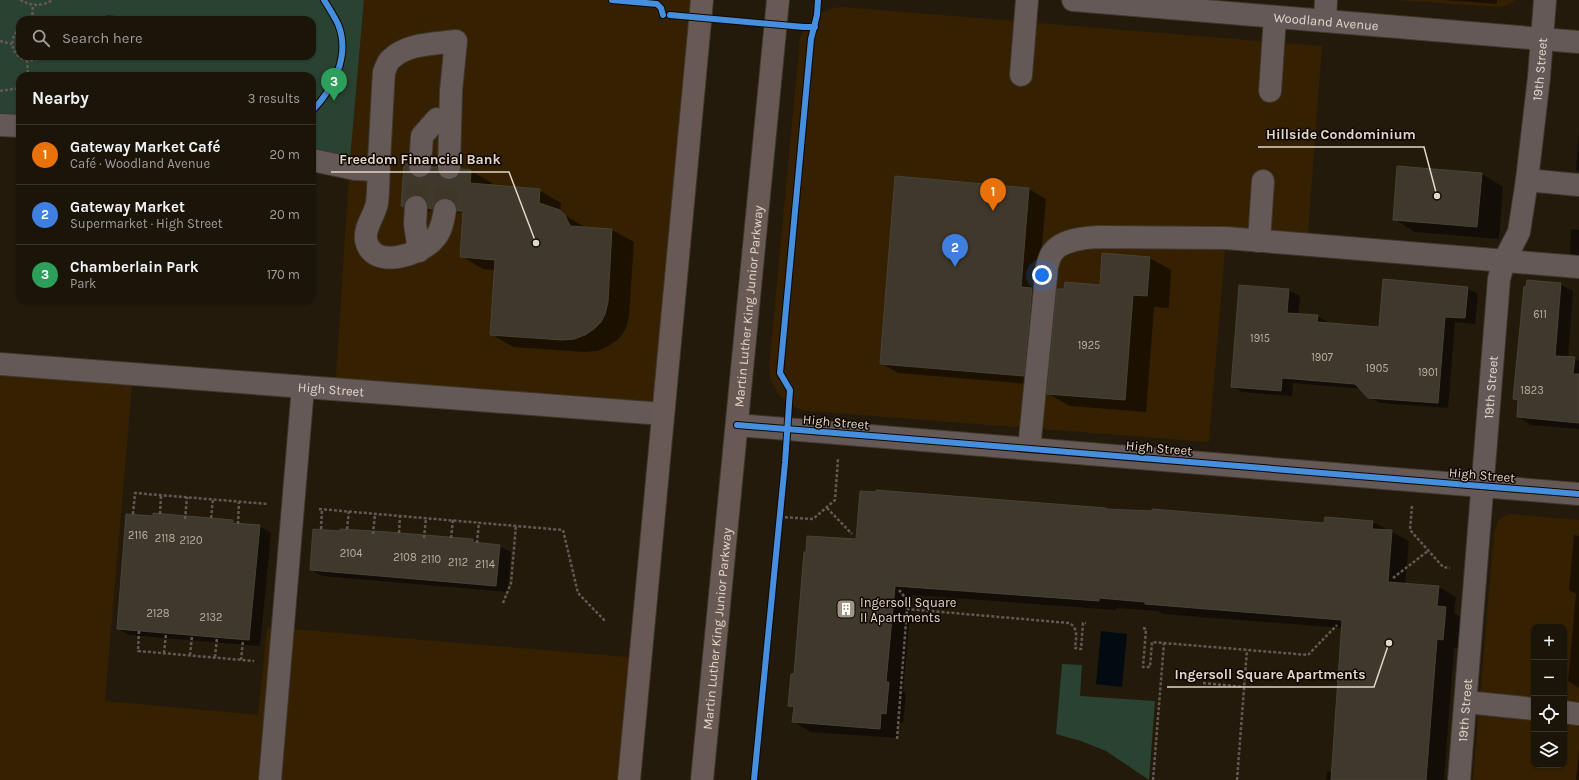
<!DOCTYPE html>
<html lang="en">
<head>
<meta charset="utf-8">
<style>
	body { margin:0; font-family:Karla,sans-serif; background:#272117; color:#f1f3f6 }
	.controls { position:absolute; right:12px; bottom:12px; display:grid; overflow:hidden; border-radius:8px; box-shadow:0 1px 3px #0004 }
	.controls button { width:36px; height:36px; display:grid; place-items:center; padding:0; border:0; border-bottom:1px solid #38332a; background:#1a1409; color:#f1f3f6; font:20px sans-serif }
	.you { position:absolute; left:1042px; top:275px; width:14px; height:14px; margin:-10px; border:3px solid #fff; border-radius:50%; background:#1a73e8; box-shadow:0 0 0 6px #1a73e833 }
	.badge { display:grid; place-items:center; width:26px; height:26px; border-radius:50%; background:#0b8043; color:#fff; font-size:13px; font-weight:700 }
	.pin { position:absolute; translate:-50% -33px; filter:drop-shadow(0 1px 2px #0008) }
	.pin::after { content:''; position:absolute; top:21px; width:14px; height:12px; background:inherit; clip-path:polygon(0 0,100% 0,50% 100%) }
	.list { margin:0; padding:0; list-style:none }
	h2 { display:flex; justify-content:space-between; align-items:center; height:52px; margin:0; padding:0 16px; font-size:17px }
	h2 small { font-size:13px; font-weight:400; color:#9f9e9c }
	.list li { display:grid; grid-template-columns:26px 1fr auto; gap:12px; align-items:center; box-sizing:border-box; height:60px; padding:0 16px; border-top:1px solid #38332a }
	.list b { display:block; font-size:15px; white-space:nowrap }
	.list p { margin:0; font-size:13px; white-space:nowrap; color:#9f9e9c }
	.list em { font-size:13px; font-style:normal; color:#9f9e9c }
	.icon { flex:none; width:22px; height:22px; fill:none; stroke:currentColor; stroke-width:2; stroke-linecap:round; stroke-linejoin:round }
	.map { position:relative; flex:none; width:1579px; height:780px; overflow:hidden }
	.search { position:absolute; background:#1a1409; box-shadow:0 1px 3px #0004; left:16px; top:16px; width:300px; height:44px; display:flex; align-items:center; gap:10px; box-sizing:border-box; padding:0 14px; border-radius:12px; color:#9f9e9c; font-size:15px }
	.panel { position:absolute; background:#1a1409; box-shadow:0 1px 3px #0004; left:16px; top:72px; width:300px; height:232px; border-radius:12px }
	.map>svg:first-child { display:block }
	.built { fill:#352102; fill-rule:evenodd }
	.green { fill:#2a4232; fill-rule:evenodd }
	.water { fill:#030b10 }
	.shadow { fill:#0007 }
	.building { fill:#3f382c; stroke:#494236 }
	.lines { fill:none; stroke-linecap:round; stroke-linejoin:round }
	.minor-tunnel { stroke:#403628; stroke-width:22; stroke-dasharray:22 11; stroke-linecap:butt }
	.minor-casing { stroke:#40372c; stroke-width:24 }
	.major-casing { stroke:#40372c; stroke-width:24 }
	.path { stroke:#635854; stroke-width:2.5; stroke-dasharray:3 2; stroke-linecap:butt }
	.minor { stroke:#655958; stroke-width:22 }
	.major { stroke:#685954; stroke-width:22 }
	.cycleway-casing { stroke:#0f0701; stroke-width:8 }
	.cycleway { stroke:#468fdf; stroke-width:6 }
	.labels { text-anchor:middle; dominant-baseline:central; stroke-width:3; stroke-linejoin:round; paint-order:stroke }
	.number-label { font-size:11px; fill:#b9aea1 }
	.street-label { font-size:13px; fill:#e2d6c8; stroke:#0f0701 }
	.poi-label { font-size:13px; fill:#e2d6c8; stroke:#0f0701; text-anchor:start }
	.leader { fill:none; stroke:#e2d6c8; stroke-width:1.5 }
	.callout-dot { fill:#e2d6c8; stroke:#0f0701; stroke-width:1.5 }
	.callout-label { font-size:14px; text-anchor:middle; font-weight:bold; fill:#e2d6c8; stroke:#0f0701; stroke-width:3; stroke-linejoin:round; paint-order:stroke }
</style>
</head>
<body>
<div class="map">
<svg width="1579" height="780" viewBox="0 0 1579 780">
	<rect width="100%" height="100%" fill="#231a0c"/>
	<!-- built -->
	<g class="built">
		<path d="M364,0H702L663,414L335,390L350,160Z"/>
		<path d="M1396,0H1515L1508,5L1500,7Z"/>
		<path d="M842,7L1322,46L1308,233L1227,227L1209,442L809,411L799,409L789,404L781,397L775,388L770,378L769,367L800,38L806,26L815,16L832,8Z"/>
		<path d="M0,364L133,374L105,701L258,715L267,627L640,658L629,780H0Z"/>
		<path d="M1511,514L1579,520V780H1473L1494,533L1498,521L1504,516ZM1534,627H1564V765H1534Z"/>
	</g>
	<!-- green -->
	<g class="green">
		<path d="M0,0H364L350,160L312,156V76H20V127L0,125ZM20,20H312V56H20Z"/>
		<path d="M1062,664L1082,665L1080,696L1155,701L1149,780L1106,751L1081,741L1056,734Z"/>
	</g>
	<!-- water -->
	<path class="water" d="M1101,631L1127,634L1122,687L1096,684Z"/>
	<!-- shadow -->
	<g class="shadow">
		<path d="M1442,0H1497V4Z"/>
		<path d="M107,15L125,17L130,20H104Z"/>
		<path d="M1579,130V172L1576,170Z"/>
		<path d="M407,165L427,177L436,168L456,179L471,171L492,183V186L539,190L561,203L560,212L586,228L612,230L634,242L629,315L627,326L622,335L616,341L607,347L597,351L584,352L513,347L491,334L495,270L483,269L461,256L464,214L461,212L457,214L454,221L451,220L431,209L427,213L425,218H423L402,206Z"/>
		<path d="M1482,174L1503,187L1499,239L1415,232L1394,219Z"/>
		<path d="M1029,189L1046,199L1038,292L1041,385L898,373L881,363Z"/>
		<path d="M1571,229L1579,230V259L1570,253Z"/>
		<path d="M1150,258L1171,270L1169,308L1154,307L1146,412L1070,406L1048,394L1101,286Z"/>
		<path d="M1560,284L1573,291L1568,358H1575L1579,361V429L1531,425L1518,417L1519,402L1514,399Z"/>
		<path d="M1240,286L1289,290L1300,296L1298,315L1317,316L1328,322V324L1380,328L1467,288L1478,294L1475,324L1455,322L1448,408L1380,403L1369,397L1362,389L1293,383L1292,396L1242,392L1232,386Z"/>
		<path d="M1106,509L1108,510L1325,524L1373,522L1409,541L1405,585L1439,587L1456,597L1454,613L1462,618L1460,649L1454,648L1444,780H1326L1327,771L1332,772L1343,628L1163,614L1158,611L1116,608V610L912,595L903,691L906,693L903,723H898L897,738L811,732L794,722V709L789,706L795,675L857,540Z"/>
		<path d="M233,521L239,525L259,526L271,533L260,646L129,635L118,629Z"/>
		<path d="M1574,535L1579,536V688L1568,681L1576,594L1569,590Z"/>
		<path d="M473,540L479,544L499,546L511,552L508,592L322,576L311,570Z"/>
		<path d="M1579,748V780H1576Z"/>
	</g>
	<!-- building -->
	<g class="building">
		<path d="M404,164H408L409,171L413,176L419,178L426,177L431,173L432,167H437L438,174L442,178L448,180L455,179L459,175L461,169L471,170L470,183L540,189L539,203L560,210L565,215L570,226L612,229L608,302L605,314L601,322L594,329L585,335L574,339L562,340L490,335L495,260L460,257L463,211H457V206L453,200L447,198H441L435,202L433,209L428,208L427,201L423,196L416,195L410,196L405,200L404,207L401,206Z"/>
		<path d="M1397,166L1482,173L1477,227L1393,220Z"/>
		<path d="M895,176L1029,188L1021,287L1032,288L1024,376L880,364Z"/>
		<path d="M1102,253L1150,257L1147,296L1133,295L1125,400L1047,394L1057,289H1064L1065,282L1100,285Z"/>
		<path d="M1383,279L1468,287L1465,318L1445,317L1438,403L1368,398L1355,384L1282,378L1281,391L1231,387L1239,285L1289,289L1287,313L1318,315L1317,322L1379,327Z"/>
		<path d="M1527,280L1561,283L1555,356L1575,357L1573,374H1579V423L1517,417L1518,400L1513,399L1524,286L1526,287Z"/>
		<path d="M876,490L1106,508V509L1152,511V509L1324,523L1325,517L1373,521L1372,529L1392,530L1388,582L1439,586L1437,606L1446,607L1443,640L1437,639L1426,780H1331L1342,620L1145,604V602L1099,598V601L895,586L886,682H889L886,714L881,713L880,729L792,722L794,707L788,706L791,674H794L804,552H806L807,536L856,539L860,491L876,492Z"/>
		<path d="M153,513L233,520V523L260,525L249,640L117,629L126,514L153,516Z"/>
		<path d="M313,529L340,531V529L388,532L473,539V542L500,545L496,586L310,570Z"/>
	</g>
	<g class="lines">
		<!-- minor-tunnel -->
		<g class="minor-tunnel">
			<path d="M416,207L420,166"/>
			<path d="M445,210L449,168"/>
		</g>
		<!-- minor casing -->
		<g class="minor-casing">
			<g id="minor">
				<path id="s1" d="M1073,0L1579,42"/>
				<path d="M1325,21L1326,0"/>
				<path d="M1021,75L1027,0"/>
				<path d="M1270,91L1275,17"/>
				<path d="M0,125L20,126"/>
				<path d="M312,160L355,169L379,170"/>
				<path d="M420,166L422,136L437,119"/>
				<path d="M1527,180L1579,185"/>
				<path d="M416,207L415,224L419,251"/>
				<path d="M445,210C443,220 442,230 435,238C422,255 372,271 366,240C364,227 375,215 377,203C379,189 378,174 379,160C381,130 382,101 384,72C386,68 387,63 390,60C406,43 434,44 456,41L451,91L449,168"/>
				<path d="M1259,241L1263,181"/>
				<path id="s2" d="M0,364L663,414"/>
				<path d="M737,425L1579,494"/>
				<path d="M1029,449L1047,267C1048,263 1049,259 1051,255C1059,240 1082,238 1097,237L1226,238L1579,267"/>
				<path d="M1466,702L1534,709"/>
				<path d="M1564,712L1579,714"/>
				<path d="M270,780L303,387"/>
				<path id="s3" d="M1459,780L1499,279L1504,261L1519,232L1527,180L1539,77L1545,0"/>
			</g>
		</g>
		<!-- major casing -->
		<g class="major-casing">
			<g id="major">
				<path d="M629,780L702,0"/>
				<path id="s4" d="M702,780L778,0"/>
			</g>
		</g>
		<!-- path -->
		<g class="path">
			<path d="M20,0C32,6 40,7 53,0"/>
			<path d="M32,20L33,5"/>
			<path d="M20,28C0,46 24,71 41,56"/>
			<path d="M0,41L12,44"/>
			<path d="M27,60L28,76"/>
			<path d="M0,91L20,88"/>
			<path d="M312,111C333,89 351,56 338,24C334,16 329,8 324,0"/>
			<path d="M1412,506L1410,530L1443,567L1450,568"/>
			<path d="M827,508L852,534"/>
			<path d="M319,509L563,530L578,593L606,622"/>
			<path d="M133,514L135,493L268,504"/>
			<path d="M160,514L161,495"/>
			<path d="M780,517L813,519L835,500L838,459"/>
			<path d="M211,518L213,499"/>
			<path d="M185,519L187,497"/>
			<path d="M238,524L239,502"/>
			<path d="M321,529L322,509"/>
			<path d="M347,529L349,511"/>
			<path d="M399,533L400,516"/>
			<path d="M373,534L375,514"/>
			<path d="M424,538L426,518"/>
			<path d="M451,538L453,520"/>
			<path d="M477,543L479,522"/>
			<path d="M1393,578L1428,551"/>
			<path d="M899,590L908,601L907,609"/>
			<path d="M503,603L511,583L516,525"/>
			<path d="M1143,628L1146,629L1143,667H1150L1152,642L1308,655L1337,625"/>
			<path d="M139,631L138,651L254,661"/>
			<path d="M164,653L166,634"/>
			<path d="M190,655L192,636"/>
			<path d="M215,657L217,638"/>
			<path d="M241,660L243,640"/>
			<path d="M1203,683L1244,687"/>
			<path d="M897,739L907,609L1069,623C1079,628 1076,639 1075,648L1081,649L1083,623H1086"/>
			<path d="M1153,780L1164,643"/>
			<path d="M1237,780L1247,650"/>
		</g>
		<!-- minor -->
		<use href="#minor" class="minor"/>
		<!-- major -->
		<use href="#major" class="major"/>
		<!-- cycleway casing -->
		<g class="cycleway-casing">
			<g id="cycleway">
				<path d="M612,0L657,4L661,8L663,15"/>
				<path d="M670,15L804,27H815"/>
				<path d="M312,111C333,89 351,56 338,24C334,16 329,8 324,0"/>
				<path d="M737,425L1579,494"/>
				<path d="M754,780L785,463L790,390L780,373L811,39L817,15L818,0"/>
			</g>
		</g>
		<!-- cycleway -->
		<use href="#cycleway" class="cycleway"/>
	</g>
	<!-- icons -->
	<defs>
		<g id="building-square" transform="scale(1)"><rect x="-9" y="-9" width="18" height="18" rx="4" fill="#9f9486" stroke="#0f0701"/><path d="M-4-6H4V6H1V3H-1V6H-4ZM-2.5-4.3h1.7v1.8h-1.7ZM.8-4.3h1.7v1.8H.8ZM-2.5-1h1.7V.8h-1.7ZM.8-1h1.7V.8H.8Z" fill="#fff"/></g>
	</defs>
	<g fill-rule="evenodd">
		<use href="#building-square" x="846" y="609"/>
	</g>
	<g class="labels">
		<!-- number labels -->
		<g class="number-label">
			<text x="1540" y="314">611</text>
			<text x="1260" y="338">1915</text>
			<text x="1089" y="345">1925</text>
			<text x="1322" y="357">1907</text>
			<text x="1377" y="368">1905</text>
			<text x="1428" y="372">1901</text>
			<text x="1532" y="390">1823</text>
			<text x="138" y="535">2116</text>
			<text x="165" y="538">2118</text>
			<text x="191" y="540">2120</text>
			<text x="351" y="553">2104</text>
			<text x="405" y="557">2108</text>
			<text x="431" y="559">2110</text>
			<text x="458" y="562">2112</text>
			<text x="485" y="564">2114</text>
			<text x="158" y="613">2128</text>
			<text x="211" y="617">2132</text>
		</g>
		<!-- street labels -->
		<g class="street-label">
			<text stroke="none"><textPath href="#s1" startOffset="254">Woodland Avenue</textPath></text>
			<text stroke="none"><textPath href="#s3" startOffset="718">19th Street</textPath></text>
			<text stroke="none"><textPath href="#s4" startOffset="476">Martin Luther King Junior Parkway</textPath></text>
			<text stroke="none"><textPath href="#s3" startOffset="394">19th Street</textPath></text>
			<text stroke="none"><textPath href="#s2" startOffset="332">High Street</textPath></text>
			<text transform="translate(836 422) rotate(5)">High Street</text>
			<text transform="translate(1159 448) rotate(5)">High Street</text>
			<text transform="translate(1482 475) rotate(5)">High Street</text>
			<text stroke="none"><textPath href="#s4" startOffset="152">Martin Luther King Junior Parkway</textPath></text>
			<text stroke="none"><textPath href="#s3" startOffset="70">19th Street</textPath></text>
		</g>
		<!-- poi labels -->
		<g class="poi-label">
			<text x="860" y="602">Ingersoll Square<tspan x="860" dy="15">II Apartments</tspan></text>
		</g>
	</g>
	<!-- callouts -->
	<path class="leader" d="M1437 196L1424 147H1258M536 243L509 172H331M1389 643L1374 687H1167"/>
	<g class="callout-dot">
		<circle cx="1437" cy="196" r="4"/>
		<circle cx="536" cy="243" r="4"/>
		<circle cx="1389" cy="643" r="4"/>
	</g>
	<g class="callout-label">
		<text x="1341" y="139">Hillside Condominium</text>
		<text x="420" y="164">Freedom Financial Bank</text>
		<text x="1270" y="679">Ingersoll Square Apartments</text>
	</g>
</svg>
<div class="controls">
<button>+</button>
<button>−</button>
<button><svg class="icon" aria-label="locate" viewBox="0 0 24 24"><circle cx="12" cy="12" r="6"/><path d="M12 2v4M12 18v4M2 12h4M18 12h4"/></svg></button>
<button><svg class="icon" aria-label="layers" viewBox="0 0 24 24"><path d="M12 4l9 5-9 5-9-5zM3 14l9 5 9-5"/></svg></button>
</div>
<div class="you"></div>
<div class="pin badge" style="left:993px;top:211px;background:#e8710a">1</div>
<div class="pin badge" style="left:955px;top:267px;background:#3f7fe0">2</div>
<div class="pin badge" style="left:334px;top:101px;background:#2e9e5b">3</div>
<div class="search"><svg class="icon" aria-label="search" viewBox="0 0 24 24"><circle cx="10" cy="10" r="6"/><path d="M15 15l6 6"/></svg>Search here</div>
<section class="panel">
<h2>Nearby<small>3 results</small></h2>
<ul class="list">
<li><span class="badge" style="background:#e8710a">1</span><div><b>Gateway Market Café</b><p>Café · Woodland Avenue</p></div><em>20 m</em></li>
<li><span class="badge" style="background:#3f7fe0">2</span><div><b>Gateway Market</b><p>Supermarket · High Street</p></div><em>20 m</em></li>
<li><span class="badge" style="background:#2e9e5b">3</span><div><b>Chamberlain Park</b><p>Park</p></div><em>170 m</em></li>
</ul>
</section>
</div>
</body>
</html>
